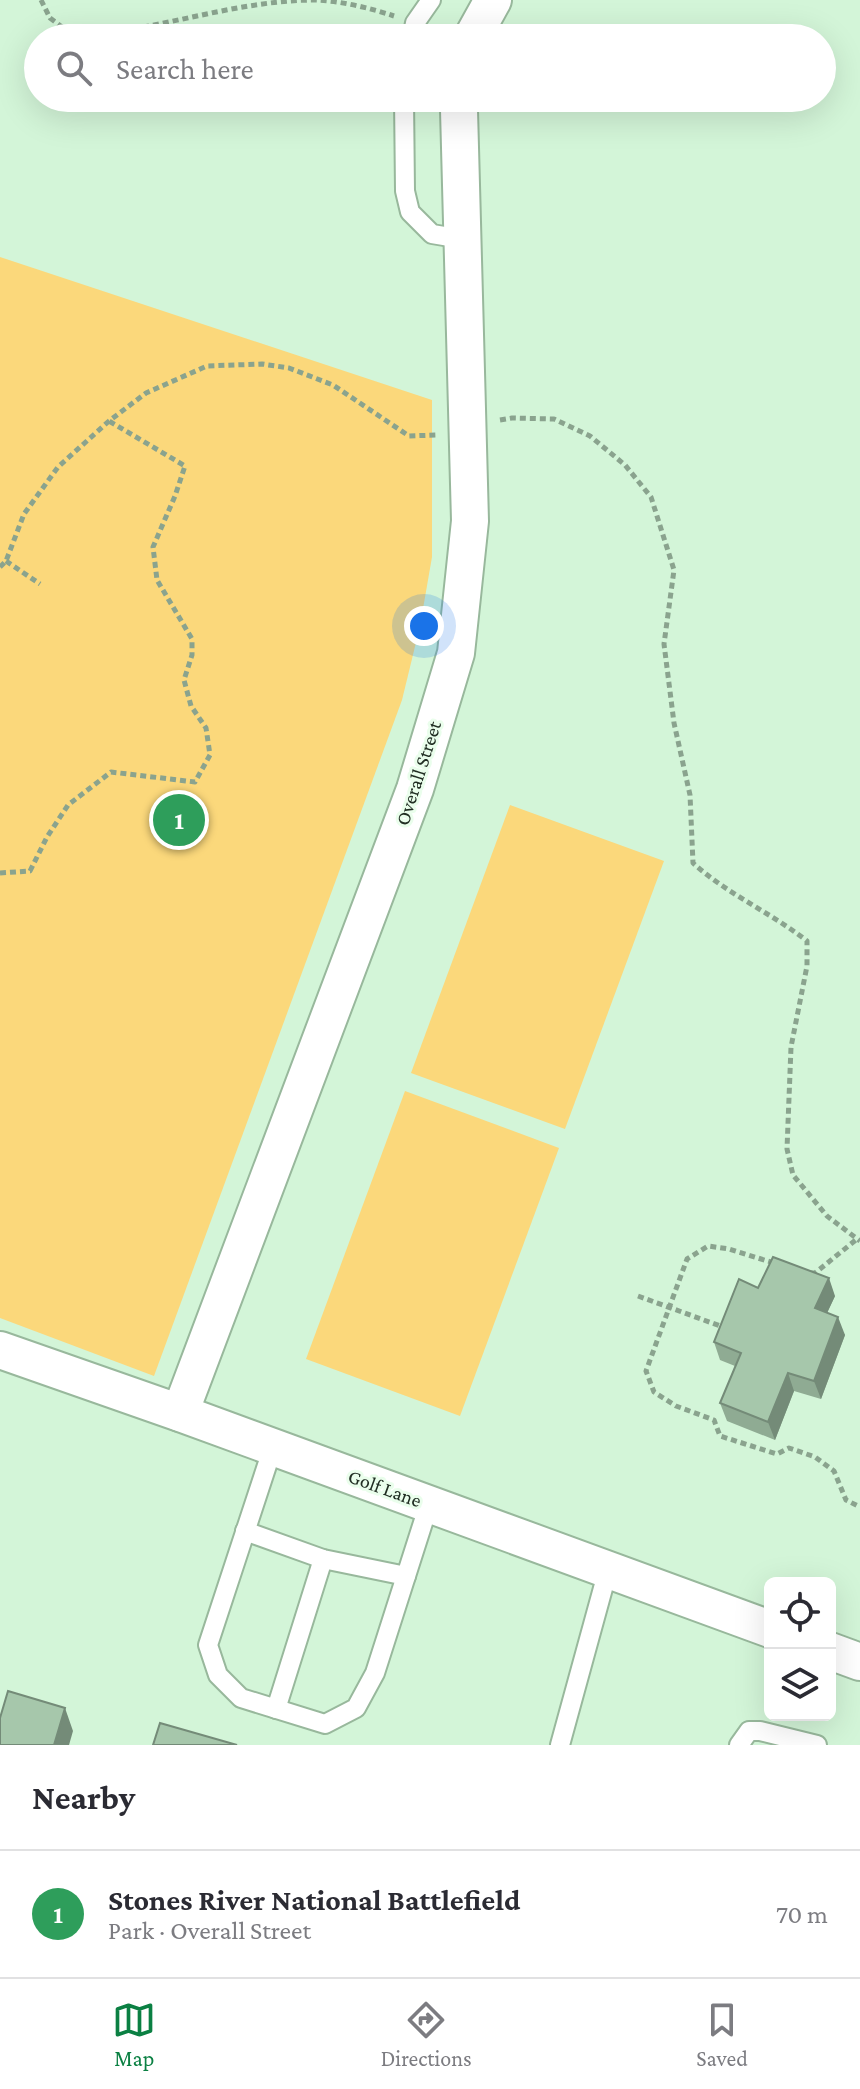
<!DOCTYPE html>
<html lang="en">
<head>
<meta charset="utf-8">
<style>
	body { margin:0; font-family:"Crimson Pro",serif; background:#f2f2f3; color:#2b2b33 }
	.controls { position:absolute; right:24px; bottom:24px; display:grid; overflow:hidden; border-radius:12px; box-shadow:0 8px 32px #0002 }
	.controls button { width:72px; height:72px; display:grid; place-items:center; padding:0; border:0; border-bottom:2px solid #e1e1e2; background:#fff; color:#2b2b33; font:40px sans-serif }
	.you { position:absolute; left:424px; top:626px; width:28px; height:28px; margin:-20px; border:6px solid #fff; border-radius:50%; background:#1a73e8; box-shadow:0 0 0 12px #1a73e833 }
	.badge { display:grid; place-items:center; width:52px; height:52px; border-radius:50%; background:#0b8043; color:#fff; font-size:26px; font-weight:700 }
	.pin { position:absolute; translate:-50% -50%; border:4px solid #fff; box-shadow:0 2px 8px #0006 }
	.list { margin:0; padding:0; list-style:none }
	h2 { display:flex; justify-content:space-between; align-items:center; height:104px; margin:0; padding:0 32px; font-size:34px }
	h2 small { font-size:26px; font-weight:400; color:#7c7c81 }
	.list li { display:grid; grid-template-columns:52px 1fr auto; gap:24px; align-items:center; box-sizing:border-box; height:128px; padding:0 32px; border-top:2px solid #e1e1e2 }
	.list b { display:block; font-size:30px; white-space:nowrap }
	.list p { margin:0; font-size:26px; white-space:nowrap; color:#7c7c81 }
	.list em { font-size:26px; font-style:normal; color:#7c7c81 }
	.icon { flex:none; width:44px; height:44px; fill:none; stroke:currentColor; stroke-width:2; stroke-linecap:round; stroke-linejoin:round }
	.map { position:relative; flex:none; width:860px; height:1745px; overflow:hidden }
	.search { position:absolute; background:#fff; box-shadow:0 8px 32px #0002; left:24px; right:24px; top:24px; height:88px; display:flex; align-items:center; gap:20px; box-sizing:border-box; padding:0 28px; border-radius:44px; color:#7c7c81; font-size:30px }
	.sheet { height:232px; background:#fff }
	nav { display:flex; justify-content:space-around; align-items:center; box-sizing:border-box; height:112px; border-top:2px solid #e1e1e2; background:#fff; font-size:22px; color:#7c7c81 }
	nav a { display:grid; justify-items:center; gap:4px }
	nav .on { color:#0b8043 }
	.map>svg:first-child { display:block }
	.green { fill:#fbd87b }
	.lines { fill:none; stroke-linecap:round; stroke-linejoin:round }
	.lane-casing { stroke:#98b89c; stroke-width:22 }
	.street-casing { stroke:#98b89c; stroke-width:40 }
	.path { stroke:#8aa38e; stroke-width:5; stroke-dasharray:6 4; stroke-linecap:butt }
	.lane { stroke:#fff; stroke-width:18 }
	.street { stroke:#fff; stroke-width:36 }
	.wall { fill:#8fab93 }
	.shaded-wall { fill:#748b78 }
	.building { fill:#a6c7ab; stroke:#748b78; stroke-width:2 }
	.labels { text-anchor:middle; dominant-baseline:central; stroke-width:6; stroke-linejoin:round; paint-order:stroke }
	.street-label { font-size:20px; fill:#212e23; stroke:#eafeec }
</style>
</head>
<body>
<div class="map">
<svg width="860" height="1745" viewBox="0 0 860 1745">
	<rect width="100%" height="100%" fill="#d3f5d8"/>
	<!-- green -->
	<g class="green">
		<path d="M0,257L432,400V557L420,626L402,700L154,1376L0,1318Z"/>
		<path d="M510,805L664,861L565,1129L411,1073Z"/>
		<path d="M405,1091L559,1148L460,1416L306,1359Z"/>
	</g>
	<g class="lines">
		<!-- lane casing -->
		<g class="lane-casing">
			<g id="lane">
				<path d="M412,38L415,23L431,0"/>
				<path d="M404,98L405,191L410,212L432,234L462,239"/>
				<path d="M273,1447L208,1645L218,1675L241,1698L325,1724L356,1708L375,1673L429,1504"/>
				<path d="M245,1531L323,1559L406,1576"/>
				<path d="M276,1709L323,1559"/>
				<path d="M560,1745L608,1570"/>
				<path d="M739,1745L749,1731H760L817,1745"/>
			</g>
		</g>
		<!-- street casing -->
		<g class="street-casing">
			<g id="street">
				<path d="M472,38L493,0"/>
				<path d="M0,1350L180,1413L770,1629"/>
				<path d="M180,1413L415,789L456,653L470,521L459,110L461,98"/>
				<path d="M830,1651L860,1662"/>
			</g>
		</g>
		<!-- path -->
		<g class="path">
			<path d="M41,0L50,18L74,36C155,32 234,0 316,0C341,1 370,8 394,16"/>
			<path d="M500,420L512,418L554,419L590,436L625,465L651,497L674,570L664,644L674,723L690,795L693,863C727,894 770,912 807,941V966L791,1047L787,1149L793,1175L827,1216L860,1241"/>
			<path d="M6,561L40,584"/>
			<path d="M0,567L6,561L24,514L58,467L109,421L146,393L207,366L262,364L289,368L333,385L409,436L436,435"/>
			<path d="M0,873L30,871L47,837L68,805L111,772L195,782L210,755L206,728L191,706L184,680L192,655V639L157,580L153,547L175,496L185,466L109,421"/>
			<path d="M774,1263L729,1249L708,1246L687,1259L646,1371L654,1392L676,1406L714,1420L720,1436L777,1454L789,1448L815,1457L834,1471L846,1500L860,1507"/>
			<path d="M811,1273H815L857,1239"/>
			<path d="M638,1296L723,1327"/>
		</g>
		<!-- lane -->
		<use href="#lane" class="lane"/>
		<!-- street -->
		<use href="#street" class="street"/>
	</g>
	<!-- wall -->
	<path class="wall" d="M758,1288L835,1296L827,1313L845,1335L821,1399L794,1391L775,1440L727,1421L720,1403L735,1366L720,1360L714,1342Z"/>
	<!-- shaded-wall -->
	<g class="shaded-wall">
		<path d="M829,1278L835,1296L821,1326L815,1308Z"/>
		<path d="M838,1317L845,1335L821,1399L814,1381Z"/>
		<path d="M788,1373L794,1391L775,1440L768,1422Z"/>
		<path d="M65,1708L73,1731L69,1745H54Z"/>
	</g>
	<!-- building -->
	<g class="building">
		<path d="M773,1257L829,1278L815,1308L838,1317L814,1381L788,1373L768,1422L720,1403L741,1353L714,1342L739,1279L758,1288Z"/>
		<path d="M8,1691L65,1708L54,1745H0V1718Z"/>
		<path d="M160,1723L237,1745H153Z"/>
	</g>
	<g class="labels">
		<!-- street labels -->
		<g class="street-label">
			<text transform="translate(418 773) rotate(-72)">Overall Street</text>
			<text transform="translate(385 1488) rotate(20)">Golf Lane</text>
		</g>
	</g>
</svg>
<div class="controls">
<button><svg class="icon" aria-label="locate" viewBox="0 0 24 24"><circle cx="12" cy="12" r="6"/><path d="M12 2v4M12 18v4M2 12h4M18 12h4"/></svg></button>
<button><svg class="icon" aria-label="layers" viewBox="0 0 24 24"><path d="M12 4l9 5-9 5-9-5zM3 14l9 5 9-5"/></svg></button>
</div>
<div class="you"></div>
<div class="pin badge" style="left:179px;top:820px;background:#2e9e5b">1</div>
<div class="search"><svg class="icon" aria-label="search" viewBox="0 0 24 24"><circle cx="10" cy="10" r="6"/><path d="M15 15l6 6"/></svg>Search here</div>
</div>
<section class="sheet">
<h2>Nearby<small></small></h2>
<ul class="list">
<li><span class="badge" style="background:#2e9e5b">1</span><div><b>Stones River National Battlefield</b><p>Park · Overall Street</p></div><em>70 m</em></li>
</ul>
</section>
<nav>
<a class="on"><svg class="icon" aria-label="map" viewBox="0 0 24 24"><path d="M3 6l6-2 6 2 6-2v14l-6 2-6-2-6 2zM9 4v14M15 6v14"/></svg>Map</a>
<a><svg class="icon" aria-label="directions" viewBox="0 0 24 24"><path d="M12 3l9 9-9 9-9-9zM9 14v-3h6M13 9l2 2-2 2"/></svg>Directions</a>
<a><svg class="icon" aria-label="saved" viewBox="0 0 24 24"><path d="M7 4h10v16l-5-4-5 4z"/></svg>Saved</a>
</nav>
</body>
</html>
